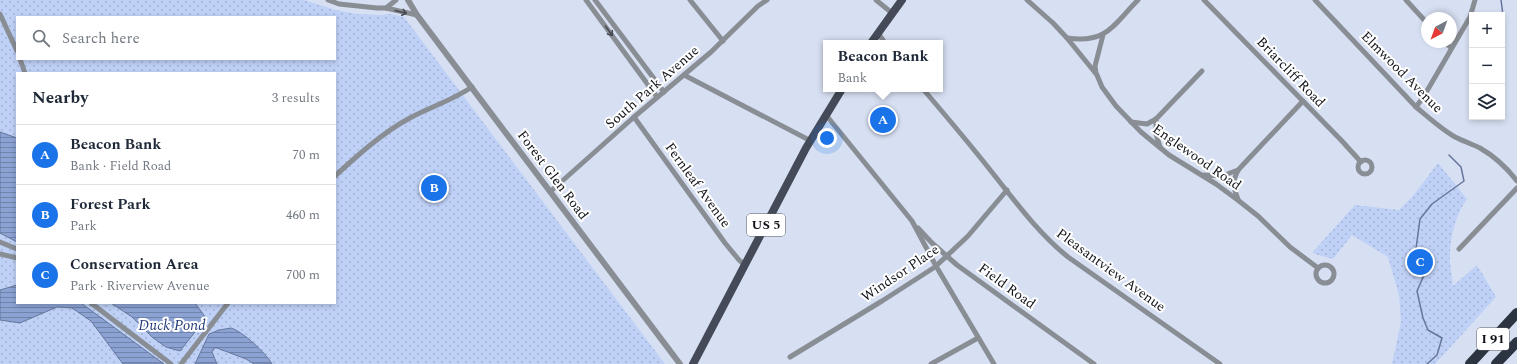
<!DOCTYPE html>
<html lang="en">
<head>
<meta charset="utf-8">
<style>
	body { margin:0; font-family:Spectral,serif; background:#f2f2f3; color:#1f2937 }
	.controls { position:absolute; right:12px; top:12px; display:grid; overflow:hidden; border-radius:0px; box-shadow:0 2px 6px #0003 }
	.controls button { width:36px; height:36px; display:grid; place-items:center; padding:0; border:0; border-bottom:1px solid #e0e1e3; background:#fff; color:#1f2937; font:20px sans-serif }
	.compass { position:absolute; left:1421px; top:12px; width:36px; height:36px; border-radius:50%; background:#fff; box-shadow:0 2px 6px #0003; rotate:221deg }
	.you { position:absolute; left:827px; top:138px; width:14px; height:14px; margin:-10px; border:3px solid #fff; border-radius:50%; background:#1a73e8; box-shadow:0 0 0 6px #1a73e833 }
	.badge { display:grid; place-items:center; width:26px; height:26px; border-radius:50%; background:#1a73e8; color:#fff; font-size:13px; font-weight:700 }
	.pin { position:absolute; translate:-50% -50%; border:2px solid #fff; box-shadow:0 1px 4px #0006 }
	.popup { position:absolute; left:823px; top:40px; width:120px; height:52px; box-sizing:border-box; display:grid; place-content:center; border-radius:0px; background:#fff; filter:drop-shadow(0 1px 3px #0005); font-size:13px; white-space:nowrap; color:#747a83 }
	.popup b { font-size:15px; color:#1f2937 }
	.popup::after { content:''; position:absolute; left:50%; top:100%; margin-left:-8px; border:8px solid transparent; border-top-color:#fff }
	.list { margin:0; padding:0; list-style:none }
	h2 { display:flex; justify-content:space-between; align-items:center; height:52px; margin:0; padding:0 16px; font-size:17px }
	h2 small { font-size:13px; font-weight:400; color:#747a83 }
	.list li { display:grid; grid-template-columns:26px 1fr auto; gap:12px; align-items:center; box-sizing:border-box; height:60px; padding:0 16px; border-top:1px solid #e0e1e3 }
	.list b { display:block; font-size:15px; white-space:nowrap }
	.list p { margin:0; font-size:13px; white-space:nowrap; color:#747a83 }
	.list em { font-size:13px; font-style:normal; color:#747a83 }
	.icon { flex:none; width:22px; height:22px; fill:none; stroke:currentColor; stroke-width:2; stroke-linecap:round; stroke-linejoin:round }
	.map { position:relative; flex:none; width:1517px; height:364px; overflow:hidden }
	.search { position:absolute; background:#fff; box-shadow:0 2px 6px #0003; left:16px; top:16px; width:320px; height:44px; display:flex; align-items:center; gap:10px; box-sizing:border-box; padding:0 14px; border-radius:0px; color:#747a83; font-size:15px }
	.panel { position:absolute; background:#fff; box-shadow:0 2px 6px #0003; left:16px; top:72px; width:320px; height:232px; border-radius:0px }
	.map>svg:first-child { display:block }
	.park { fill:url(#park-dots); fill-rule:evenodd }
	.water { fill:url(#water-rules); stroke:#66779c }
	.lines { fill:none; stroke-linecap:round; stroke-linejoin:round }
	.stream { stroke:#66779c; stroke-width:1.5 }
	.minor { stroke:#898d94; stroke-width:5 }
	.tertiary { stroke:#898d94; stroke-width:6 }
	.primary { stroke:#444a57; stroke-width:8 }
	.motorway { stroke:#2c3341; stroke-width:10 }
	.oneway { stroke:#474a51 }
	.labels { text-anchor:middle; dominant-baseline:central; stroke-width:4; stroke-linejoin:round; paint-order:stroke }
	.shield { fill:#fff; stroke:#585a5f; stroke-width:1 }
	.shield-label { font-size:13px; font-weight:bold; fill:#11131a }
	.street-label { font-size:14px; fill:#11131a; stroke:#fff }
	.water-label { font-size:15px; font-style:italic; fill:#253d79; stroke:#fff }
</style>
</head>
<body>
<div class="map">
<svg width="1517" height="364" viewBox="0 0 1517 364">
	<defs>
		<pattern id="park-dots" width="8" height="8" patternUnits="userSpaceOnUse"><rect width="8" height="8" fill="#bfd1f7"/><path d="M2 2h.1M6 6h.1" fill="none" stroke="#a3b3d3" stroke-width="1.8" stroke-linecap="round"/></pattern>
		<pattern id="water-rules" width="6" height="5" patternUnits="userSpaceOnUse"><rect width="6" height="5" fill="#8ba2d3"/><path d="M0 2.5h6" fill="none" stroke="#7083aa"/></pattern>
	</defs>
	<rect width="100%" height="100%" fill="#d7e0f3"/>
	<!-- park -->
	<g class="park">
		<path d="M0,0H304L336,10L356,14L381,15L390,14L404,17L665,364H0ZM17,17H335V59H17ZM17,73H335V303H17Z"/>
		<path d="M1438,163L1467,199C1456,214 1451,234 1450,252C1449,263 1452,275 1453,286L1477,265L1496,297L1435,364H1392L1401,322L1399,295L1388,257L1352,235L1333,259L1312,253L1355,205L1399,210L1413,196Z"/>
	</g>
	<!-- water -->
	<g class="water">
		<path d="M0,132L17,138V242L0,233Z"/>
		<path d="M17,285V303H81L164,364H123L91,321L72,308L57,307L20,323L0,320V290Z"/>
		<path d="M111,303H195L206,318L180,351L166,347L152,337L132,317Z"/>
		<path d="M231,328C242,331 266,353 272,364H254L246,359L217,348H214L212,352L217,364H195L209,334L219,330Z"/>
	</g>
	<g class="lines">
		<!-- stream -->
		<g class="stream">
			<path d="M1501,0L1503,15L1502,16"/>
			<path d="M1502,52L1504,58L1502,62"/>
			<path d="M1471,118L1487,117"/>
			<path d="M201,323L204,326"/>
			<path d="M1427,364L1437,355L1442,338L1428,330L1423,318L1417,291L1425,273L1415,256L1420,219L1432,204L1464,181L1461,167L1449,155"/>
		</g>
		<!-- minor -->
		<g class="minor">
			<path d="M328,0L339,4L377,8H386L417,15"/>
			<path d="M586,0L657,97"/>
			<path d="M595,0L664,92"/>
			<path d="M690,0L723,41"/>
			<path d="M876,0L892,13"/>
			<path d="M1027,0L1053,23L1067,38L1097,75L1102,87L1116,106L1141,132L1169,155L1216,184L1239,201L1258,216L1290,247L1318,268"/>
			<path d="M1204,0L1341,140L1361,162"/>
			<path d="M1315,0L1416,107C1428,117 1441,129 1455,137C1463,141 1472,144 1480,148C1494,156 1507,168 1517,181"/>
			<path d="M1406,0L1427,23"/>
			<path d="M386,8L396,0"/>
			<path d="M0,14L17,51"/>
			<path d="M878,33L885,43"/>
			<path d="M1067,38C1107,44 1113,25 1138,0"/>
			<path d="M1445,42L1451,48"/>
			<path d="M20,59L25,73"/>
			<path d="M1096,73L1095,66L1103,35"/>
			<path d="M684,75L811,141"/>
			<path d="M923,89C946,116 969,143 991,171C1015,201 1038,233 1068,257L1220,364"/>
			<path d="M1416,107L1424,96L1470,17L1475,0"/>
			<path d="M826,115L912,221L936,266L994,364"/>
			<path d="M634,117L725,243L739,260L745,265"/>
			<path d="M1131,122L1147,124L1156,119"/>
			<path d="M1160,147L1156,134V119L1202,71"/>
			<circle cx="1365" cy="167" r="7"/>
			<path d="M1204,175L1222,176L1238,170"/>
			<path d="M335,176C358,155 381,134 408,119C430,107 451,101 472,87"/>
			<path d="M551,191L634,117L711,52L758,6L767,0"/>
			<path d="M1238,199C1233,187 1232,180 1239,169L1303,101"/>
			<path d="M918,228L932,243L957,265L1094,364"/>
			<path d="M0,242L17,249"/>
			<path d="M1459,249L1517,188"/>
			<path d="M0,254L17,258"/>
			<circle cx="1325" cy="274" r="9"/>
			<path d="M91,303L171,364"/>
			<path d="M790,357L882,301L935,267L968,236L1007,190"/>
			<path d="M181,364L228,303"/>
			<path d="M931,364L978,338"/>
		</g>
		<!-- tertiary -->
		<path class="tertiary" d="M408,0L417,15L680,364"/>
		<!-- primary -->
		<g class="primary">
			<path d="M871,43L902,0"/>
			<path d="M693,364L806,148L842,89"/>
		</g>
		<!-- motorway -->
		<g class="motorway">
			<path d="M1470,364L1517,313"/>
			<path d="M1496,364L1517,342"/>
		</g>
	</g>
	<!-- one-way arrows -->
	<defs><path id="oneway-shaft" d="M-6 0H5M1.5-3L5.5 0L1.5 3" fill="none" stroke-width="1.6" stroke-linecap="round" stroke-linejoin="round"/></defs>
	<g class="oneway">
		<use href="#oneway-shaft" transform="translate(401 12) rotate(14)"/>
		<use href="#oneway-shaft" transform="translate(609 31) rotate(54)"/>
	</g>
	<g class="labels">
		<!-- shield labels -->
		<g class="shield">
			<rect x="747" y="214" width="38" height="22" rx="3"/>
			<rect x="1477" y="328" width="32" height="22" rx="3"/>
		</g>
		<g class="shield-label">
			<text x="766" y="225">US 5</text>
			<text x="1493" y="339">I 91</text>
		</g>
		<!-- street labels -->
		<g class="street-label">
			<text transform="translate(1291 72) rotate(46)">Briarcliff Road</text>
			<text transform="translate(1402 72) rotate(45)">Elmwood Avenue</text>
			<text transform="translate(652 87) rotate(-41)">South Park Avenue</text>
			<text transform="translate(1197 157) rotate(35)">Englewood Road</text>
			<text transform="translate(553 175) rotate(53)">Forest Glen Road</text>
			<text transform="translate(698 185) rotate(54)">Fernleaf Avenue</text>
			<text transform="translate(1111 270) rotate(36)">Pleasantview Avenue</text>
			<text transform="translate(900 273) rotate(-34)">Windsor Place</text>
			<text transform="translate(1007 286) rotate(36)">Field Road</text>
		</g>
		<!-- water labels -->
		<g class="water-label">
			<text x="172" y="325">Duck Pond</text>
		</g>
	</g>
</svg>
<div class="controls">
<button>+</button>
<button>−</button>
<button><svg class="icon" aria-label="layers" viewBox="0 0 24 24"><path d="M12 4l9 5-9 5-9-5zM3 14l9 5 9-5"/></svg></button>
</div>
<svg class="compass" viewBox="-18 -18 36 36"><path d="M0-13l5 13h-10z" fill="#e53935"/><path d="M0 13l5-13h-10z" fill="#747a83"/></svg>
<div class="you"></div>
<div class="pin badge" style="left:883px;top:120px">A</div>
<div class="popup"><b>Beacon Bank</b>Bank</div>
<div class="pin badge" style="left:434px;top:188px">B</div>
<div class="pin badge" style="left:1420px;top:262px">C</div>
<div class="search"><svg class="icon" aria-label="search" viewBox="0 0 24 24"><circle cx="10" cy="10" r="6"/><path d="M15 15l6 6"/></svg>Search here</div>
<section class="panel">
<h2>Nearby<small>3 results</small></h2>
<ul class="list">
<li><span class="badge">A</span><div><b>Beacon Bank</b><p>Bank · Field Road</p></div><em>70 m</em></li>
<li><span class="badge">B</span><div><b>Forest Park</b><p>Park</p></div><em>460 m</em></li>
<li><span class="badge">C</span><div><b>Conservation Area</b><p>Park · Riverview Avenue</p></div><em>700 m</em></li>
</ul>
</section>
</div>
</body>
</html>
